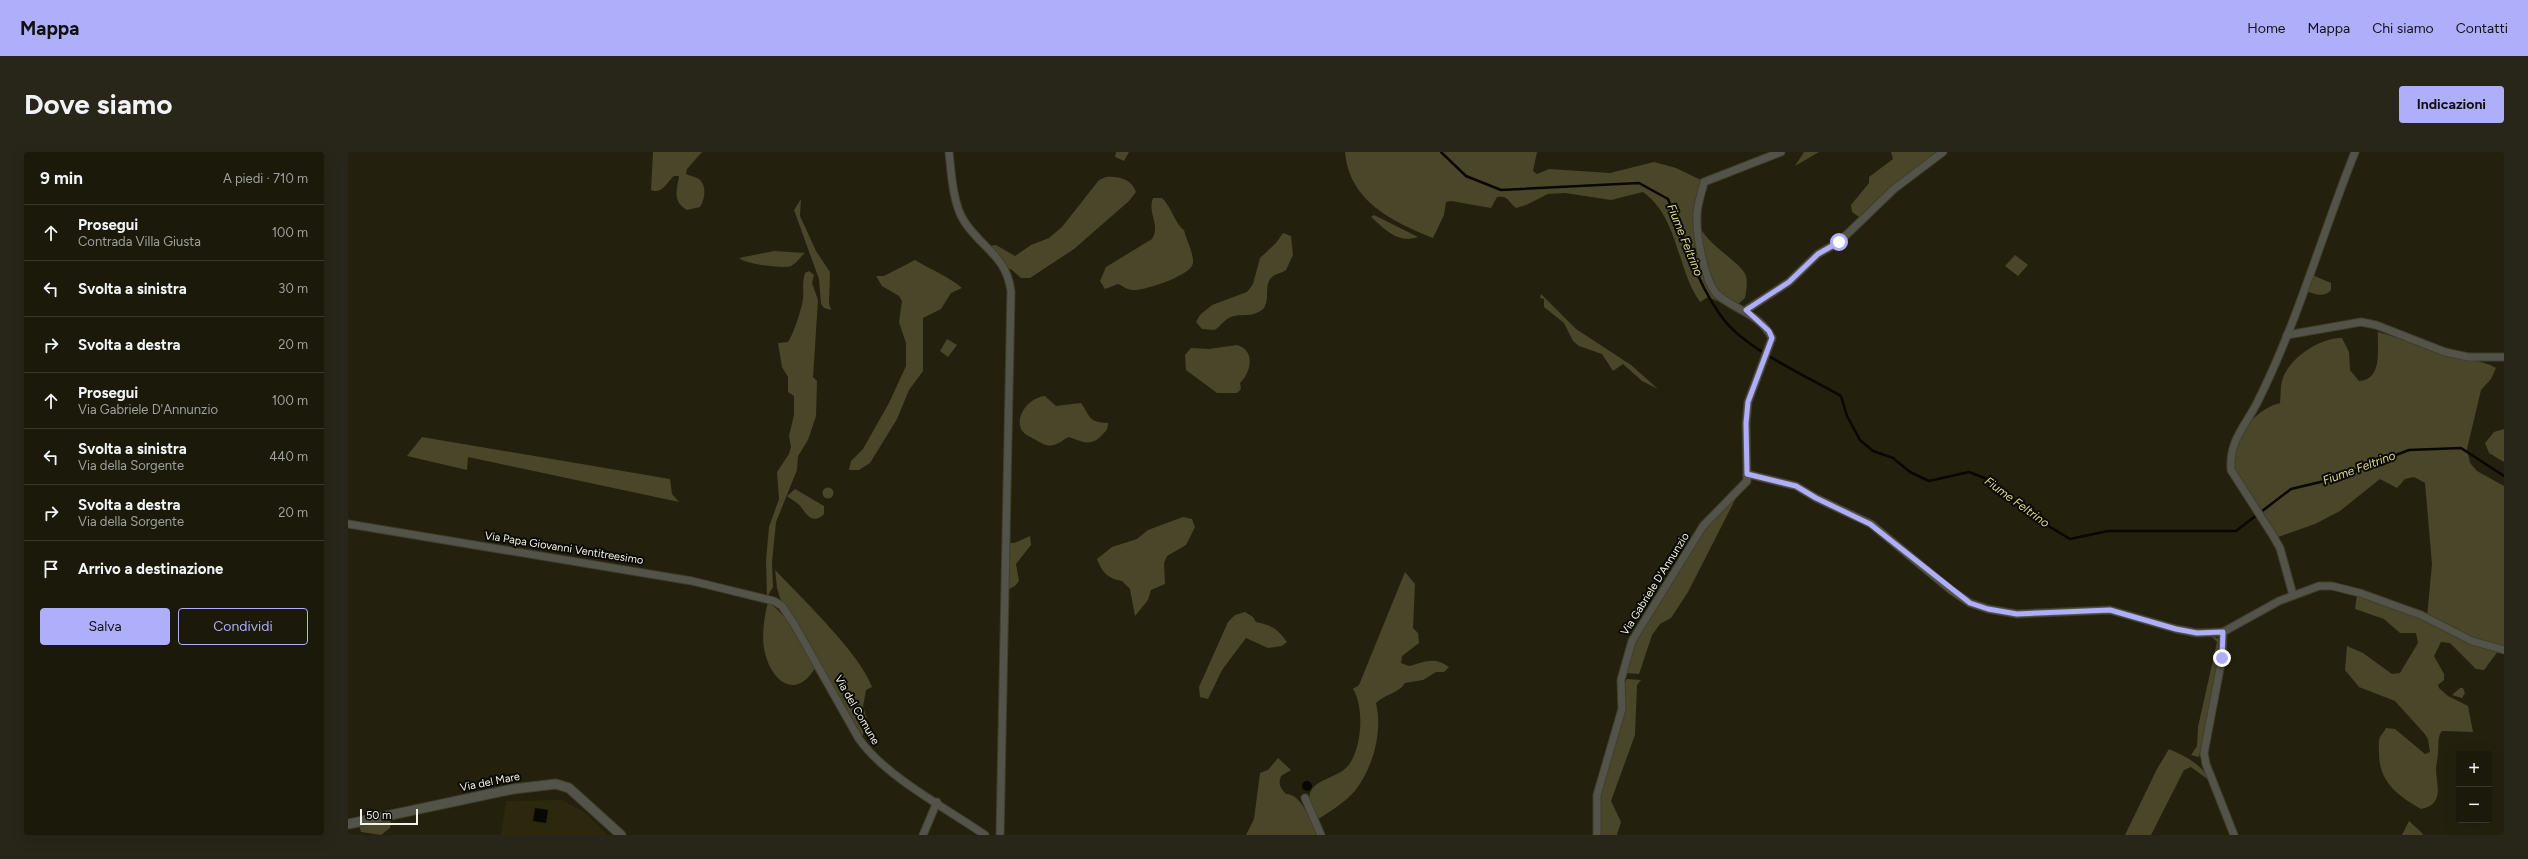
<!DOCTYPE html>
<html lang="it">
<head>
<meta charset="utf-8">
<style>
	body { margin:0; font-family:Figtree,sans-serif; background:#272618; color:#f1f3f6 }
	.controls { position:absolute; right:12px; bottom:12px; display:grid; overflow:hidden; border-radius:4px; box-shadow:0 4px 16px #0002 }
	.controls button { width:36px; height:36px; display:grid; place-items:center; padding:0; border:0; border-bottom:1px solid #38382b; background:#1a190a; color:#f1f3f6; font:20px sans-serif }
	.scale { position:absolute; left:12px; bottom:10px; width:58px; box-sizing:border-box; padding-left:4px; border:2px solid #f4f3e7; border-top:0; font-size:11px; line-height:14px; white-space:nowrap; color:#f4f3e7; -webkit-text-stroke:3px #0b0a04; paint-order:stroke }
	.stop { position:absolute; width:12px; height:12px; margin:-9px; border:3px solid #aeaefa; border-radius:50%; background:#fff }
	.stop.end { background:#aeaefa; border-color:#fff; box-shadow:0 1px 4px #0008 }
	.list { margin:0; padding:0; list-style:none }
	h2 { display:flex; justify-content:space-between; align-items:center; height:52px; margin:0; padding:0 16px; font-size:17px }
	h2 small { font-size:13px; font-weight:400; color:#9fa09c }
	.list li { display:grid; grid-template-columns:26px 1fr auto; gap:12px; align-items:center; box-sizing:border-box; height:56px; padding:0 16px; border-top:1px solid #38382b }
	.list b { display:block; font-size:15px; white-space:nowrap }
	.list p { margin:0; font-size:13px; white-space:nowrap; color:#9fa09c }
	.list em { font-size:13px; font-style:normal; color:#9fa09c }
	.actions { display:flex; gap:8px; padding:12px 16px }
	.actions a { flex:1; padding:9px 0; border:1px solid #aeaefa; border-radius:4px; text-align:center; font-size:14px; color:#aeaefa }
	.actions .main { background:#aeaefa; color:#111 }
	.icon { flex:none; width:22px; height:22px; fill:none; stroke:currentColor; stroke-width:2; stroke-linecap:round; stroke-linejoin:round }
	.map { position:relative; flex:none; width:2156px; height:683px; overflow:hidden; border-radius:4px }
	header { display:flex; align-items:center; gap:24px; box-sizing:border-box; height:56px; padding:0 20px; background:#aeaefa; color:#111 }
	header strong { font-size:19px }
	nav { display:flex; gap:22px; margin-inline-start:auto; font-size:14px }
	.intro { display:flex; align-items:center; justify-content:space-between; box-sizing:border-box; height:96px; padding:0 24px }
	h1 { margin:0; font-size:28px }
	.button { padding:10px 18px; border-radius:4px; background:#aeaefa; color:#111; font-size:14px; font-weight:700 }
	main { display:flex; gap:24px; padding:0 24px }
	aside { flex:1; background:#1a190a; border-radius:4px; box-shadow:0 4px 16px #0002 }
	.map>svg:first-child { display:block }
	.built { fill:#2b280e }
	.green { fill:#494629 }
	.water { fill:#0a0700 }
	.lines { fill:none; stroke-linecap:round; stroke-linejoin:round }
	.stream { stroke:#0a0700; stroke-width:2.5 }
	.minor-casing { stroke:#403e2c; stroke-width:9 }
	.tertiary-casing { stroke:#403e2c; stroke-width:11 }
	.minor { stroke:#53534a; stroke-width:7 }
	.tertiary { stroke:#53534a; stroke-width:9 }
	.route { stroke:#aeaefa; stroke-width:5 }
	.labels { text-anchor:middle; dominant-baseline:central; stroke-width:4; stroke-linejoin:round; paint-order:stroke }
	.street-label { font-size:11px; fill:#f4f3e7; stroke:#0b0a04 }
	.water-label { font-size:12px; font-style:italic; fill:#e0da91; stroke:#0b0a04 }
</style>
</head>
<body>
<header>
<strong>Mappa</strong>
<nav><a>Home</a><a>Mappa</a><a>Chi siamo</a><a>Contatti</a></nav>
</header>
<div class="intro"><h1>Dove siamo</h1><a class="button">Indicazioni</a></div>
<main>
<aside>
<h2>9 min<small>A piedi · 710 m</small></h2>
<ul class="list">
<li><svg class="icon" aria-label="ahead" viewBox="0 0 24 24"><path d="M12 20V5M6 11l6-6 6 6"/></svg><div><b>Prosegui</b><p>Contrada Villa Giusta</p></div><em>100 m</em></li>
<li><svg class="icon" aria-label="left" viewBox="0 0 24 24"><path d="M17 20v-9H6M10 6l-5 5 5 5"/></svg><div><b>Svolta a sinistra</b></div><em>30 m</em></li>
<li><svg class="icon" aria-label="right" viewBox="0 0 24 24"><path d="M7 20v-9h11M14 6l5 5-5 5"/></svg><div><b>Svolta a destra</b></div><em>20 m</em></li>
<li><svg class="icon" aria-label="ahead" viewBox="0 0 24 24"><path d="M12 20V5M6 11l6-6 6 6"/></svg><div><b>Prosegui</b><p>Via Gabriele D'Annunzio</p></div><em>100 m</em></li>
<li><svg class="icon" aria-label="left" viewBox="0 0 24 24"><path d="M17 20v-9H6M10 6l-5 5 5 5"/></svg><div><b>Svolta a sinistra</b><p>Via della Sorgente</p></div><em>440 m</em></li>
<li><svg class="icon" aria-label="right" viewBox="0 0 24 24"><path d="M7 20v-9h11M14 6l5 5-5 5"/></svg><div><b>Svolta a destra</b><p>Via della Sorgente</p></div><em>20 m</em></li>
<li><svg class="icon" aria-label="arrive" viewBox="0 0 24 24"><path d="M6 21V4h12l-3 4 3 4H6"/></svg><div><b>Arrivo a destinazione</b></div></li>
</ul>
<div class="actions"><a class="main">Salva</a><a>Condividi</a></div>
</aside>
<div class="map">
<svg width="2156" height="683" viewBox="0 0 2156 683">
	<rect width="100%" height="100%" fill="#23210e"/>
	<!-- built -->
	<path class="built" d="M214,648L237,660L259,683H153L158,649Z"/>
	<!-- green -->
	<g class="green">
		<path d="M305,0H354L339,17L338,22C342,24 348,25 351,27C359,33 357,48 352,55L339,58C324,49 329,38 331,24H326C319,30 314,43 303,38Z"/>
		<path d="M768,0H781L776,9L767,5Z"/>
		<path d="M997,0H1189L1185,19L1189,22L1201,17L1262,21L1306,10L1328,16L1355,29C1354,40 1348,57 1350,69C1354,91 1394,110 1398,124C1400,131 1398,139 1397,146L1389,153L1374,151L1360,145L1352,150C1328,116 1331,66 1295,40L1263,48L1217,41L1200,42L1178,53L1168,56C1160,50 1161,43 1149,45L1143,56L1103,49L1098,50L1096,63L1085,86C1045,70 1001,49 997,0Z"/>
		<path d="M1456,0H1471L1447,14Z"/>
		<path d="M1543,0H1591L1514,67L1504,60L1503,53L1521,31V25L1545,7Z"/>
		<path d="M758,25C770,24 784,27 788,40L781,49L726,97L682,126H673L664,118L653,113L640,94L648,93L667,104L683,93L701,86L714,75L751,28Z"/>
		<path d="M805,46H814C824,56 828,73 836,78C838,87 846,102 845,111C843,124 796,139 784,138C779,138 775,134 770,132L757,137L752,129L758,115L804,87C813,72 799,62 805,46Z"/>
		<path d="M453,47L452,64L468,99L482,120L481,151L483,158L476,156L473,152L471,127L446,58Z"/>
		<path d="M1026,63L1070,85C1049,92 1037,77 1023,65Z"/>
		<path d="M935,81L943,84L945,103L938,118C934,121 927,122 924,125C915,133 923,148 915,157C905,166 894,161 883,165C875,168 873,175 866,178L854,177L848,170L852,163L864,153L899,140L905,132L912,106L928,91Z"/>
		<path d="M426,99L457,101C452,105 449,111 443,114C435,117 397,112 391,106Z"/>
		<path d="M1667,103L1680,113L1670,124L1657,114Z"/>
		<path d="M567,108C583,118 600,124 614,136L603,141L593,157L575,166V219L561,238L549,267L522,311L511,318H501L503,309L515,297L541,251L558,214V191L551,170L554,149L551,144L534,134L528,124H536Z"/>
		<path d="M461,119L466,123L464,131L470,148L465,225L469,229L468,264L460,288L450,304L449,318L428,370L424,410L425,435L419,445L418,408L421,375L431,347L429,320L441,302L443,295L441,284L446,263V244L440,240V225L434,215L430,191L440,190C446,181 453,159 455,147C456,141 454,133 456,125L457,121Z"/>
		<path d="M1962,122L1983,131V138C1975,147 1966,141 1956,139Z"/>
		<path d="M1193,142L1228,177L1283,213L1310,237L1294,229L1275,212L1265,219L1254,202L1231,194L1225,189L1216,171L1196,155V147L1192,146Z"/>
		<path d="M2030,180C2053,186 2075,196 2098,203C2115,208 2133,207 2148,216L2143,227L2133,238L2119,297L2122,311L2129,319L2156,334V495L2124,487L2079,465L2084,412L2077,331L2066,325L2057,327L2049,336L2032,327L1992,359L1967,372L1927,386L1885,313C1886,306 1887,296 1889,289C1896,272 1915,255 1932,251C1933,243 1932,233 1935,226C1942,205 1974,185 1994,186L2001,200L2002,218L2011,229C2035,228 2029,197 2030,180Z"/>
		<path d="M599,187L609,193L600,205L592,199Z"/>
		<path d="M889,193C908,198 903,221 892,231L893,237L889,241H869L838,218L837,203L843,196L861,197Z"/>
		<path d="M697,244L708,254L733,251C743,265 740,270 760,271C760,277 758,279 754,283C743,295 735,290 721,285C715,287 712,292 705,293C699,295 693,291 688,288C683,285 676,283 673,277C667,262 683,245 697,244Z"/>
		<path d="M2156,277V310L2141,301L2137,291L2146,280Z"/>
		<path d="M74,285L322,327L324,342L331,350L120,305L119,318L59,304Z"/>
		<circle cx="480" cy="341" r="5.5"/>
		<path d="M447,337L476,354V362C465,373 459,363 453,355C450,351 443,347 439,344Z"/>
		<path d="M1392,338L1340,440L1323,466L1312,472L1304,483L1291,522L1277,521L1281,499L1353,379Z"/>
		<path d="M835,365L844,367L847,375L838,393L819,404L816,411L817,432L803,438L800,448L787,464L782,437L774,429C760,427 754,420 749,407L764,395L789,387L800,378Z"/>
		<path d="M682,384L683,393L668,412L671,429L667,434L659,438L660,391H666Z"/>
		<path d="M427,418C453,445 513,503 524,535L518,538L515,555L520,569L513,588L476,518L434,452L429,436Z"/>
		<path d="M1057,420L1067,432L1065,476L1070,481L1071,491L1054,504L1053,511L1061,514C1077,510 1086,504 1101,515L1096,520H1088L1075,528L1057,531C1050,542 1037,542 1028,551C1035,579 1025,617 1006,640C996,651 981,660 969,668C965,659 958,649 963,639C968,628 989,625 998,616C1014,601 1017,555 1005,537L1011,533Z"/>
		<path d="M2009,443L2077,466L2151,498L2136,518L2128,517L2102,491L2093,490L2086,504L2096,522V528L2090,533L2091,536L2100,544L2120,554L2125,580L2094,579C2089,585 2091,592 2090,599C2090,606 2088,612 2088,618C2089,636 2096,652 2073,657C2050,644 2031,630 2031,601C2031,597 2030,589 2032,585C2033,583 2036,580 2038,576L2047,577L2077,602L2082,600L2080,587L2076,581L2047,549L2011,535L1997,518L1999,494L2015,501L2044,522L2052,521L2070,491L2068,481H2052L2036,467L2007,457Z"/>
		<path d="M420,450C443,466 454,492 467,516C448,548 424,530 417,501C413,485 416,466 420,450Z"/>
		<path d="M897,460L905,465L908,470C923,473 930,477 939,490L934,494L920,496L898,486L874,518L860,547L852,545L851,535L880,470L887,463Z"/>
		<path d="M1862,483L1873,488L1871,511L1851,605L1843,603L1849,594L1850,575L1869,490Z"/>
		<path d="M1279,527L1293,528L1289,533L1287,583L1263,649L1273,670L1269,683H1252L1251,650L1276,532Z"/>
		<path d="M2112,536H2115L2117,541L2114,546L2104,543Z"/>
		<path d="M1821,597C1837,604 1854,612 1862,629L1843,615L1836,618L1803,683H1777L1809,617Z"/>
		<path d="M930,606L943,618L933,624C930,632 932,636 938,642C954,642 963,670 969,683H898L906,667L912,621L920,618Z"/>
		<path d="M43,666L42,676L33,683L13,680L11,673Z"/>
		<path d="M2061,669L2074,681L2075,683H2054Z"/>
	</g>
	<!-- water -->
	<g class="water">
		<circle cx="959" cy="634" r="5"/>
		<path d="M187,656L200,658L198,671L185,669Z"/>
	</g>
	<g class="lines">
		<!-- stream -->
		<path class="stream" d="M1093,0L1118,24L1153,38L1291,31L1320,47C1336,87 1349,133 1376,168C1400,198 1458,224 1493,244L1499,264L1512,288L1525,299L1545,306L1562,320L1581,329L1621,320L1639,327L1652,336L1679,361L1722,387L1760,379H1888L1943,337L1985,327L2061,298L2113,296L2156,324"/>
		<!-- minor casing -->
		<g class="minor-casing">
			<g id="minor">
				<path d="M601,0C603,19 605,53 616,69C634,97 658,103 663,139L652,683"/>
				<path d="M1398,158L1441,130L1470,102L1491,90L1546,37L1595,0"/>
				<path d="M1939,183L2013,170L2028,173L2097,200L2120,205H2156"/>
				<path d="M1399,322L1448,334L1468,346L1523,372L1603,438L1622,451L1640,457L1669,462L1762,458L1828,477L1849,481L1875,480L1874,506L1856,601L1858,612L1886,683"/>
				<path d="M0,372L344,429L426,449L434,454L446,472L511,587C538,625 598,656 637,683"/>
				<path d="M1945,443L1932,396L1924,382L1883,318C1881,288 1897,275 1910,249C1950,169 1974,82 2007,0"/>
				<path d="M1875,480L1931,449L1971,434H1984L2012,441L2073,463L2124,489L2156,498"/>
				<path d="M957,646L973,683"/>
				<path d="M575,683L589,650"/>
				<path d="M1249,683V643L1274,557L1273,528L1284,489L1355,374L1399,329L1398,271L1400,250L1424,186C1413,163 1388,158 1371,144C1356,132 1348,81 1349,63C1349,52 1354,40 1356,30L1433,0"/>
			</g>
		</g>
		<!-- tertiary casing -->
		<g class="tertiary-casing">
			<path id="tertiary" d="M0,672L165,637L208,632L221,636L273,683"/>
		</g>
		<!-- minor -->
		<use href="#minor" class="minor"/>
		<!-- tertiary -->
		<use href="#tertiary" class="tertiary"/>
	</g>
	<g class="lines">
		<!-- route -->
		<path class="route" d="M1491,90L1470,102L1441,130L1398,158L1421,179L1424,186L1400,250L1398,271L1399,322L1448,334L1468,346L1522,372L1622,451L1640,457L1669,462L1762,458L1828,477L1849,481L1875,480L1874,506"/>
	</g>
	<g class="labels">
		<!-- street labels -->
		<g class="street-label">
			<text transform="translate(216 396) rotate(9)">Via Papa Giovanni Ventitreesimo</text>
			<text transform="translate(1307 432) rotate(-58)">Via Gabriele D'Annunzio</text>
			<text transform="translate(509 558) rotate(60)">Via del Comune</text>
			<text transform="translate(142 630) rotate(-11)">Via del Mare</text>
		</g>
		<!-- water labels -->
		<g class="water-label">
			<text transform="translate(1337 88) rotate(68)">Fiume Feltrino</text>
			<text transform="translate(2011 316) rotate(-20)">Fiume Feltrino</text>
			<text transform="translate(1669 350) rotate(36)">Fiume Feltrino</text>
		</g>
	</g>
</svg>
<div class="controls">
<button>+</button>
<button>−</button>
</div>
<div class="scale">50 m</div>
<div class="stop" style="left:1491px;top:90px"></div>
<div class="stop end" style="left:1874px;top:506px"></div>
</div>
</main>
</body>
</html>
